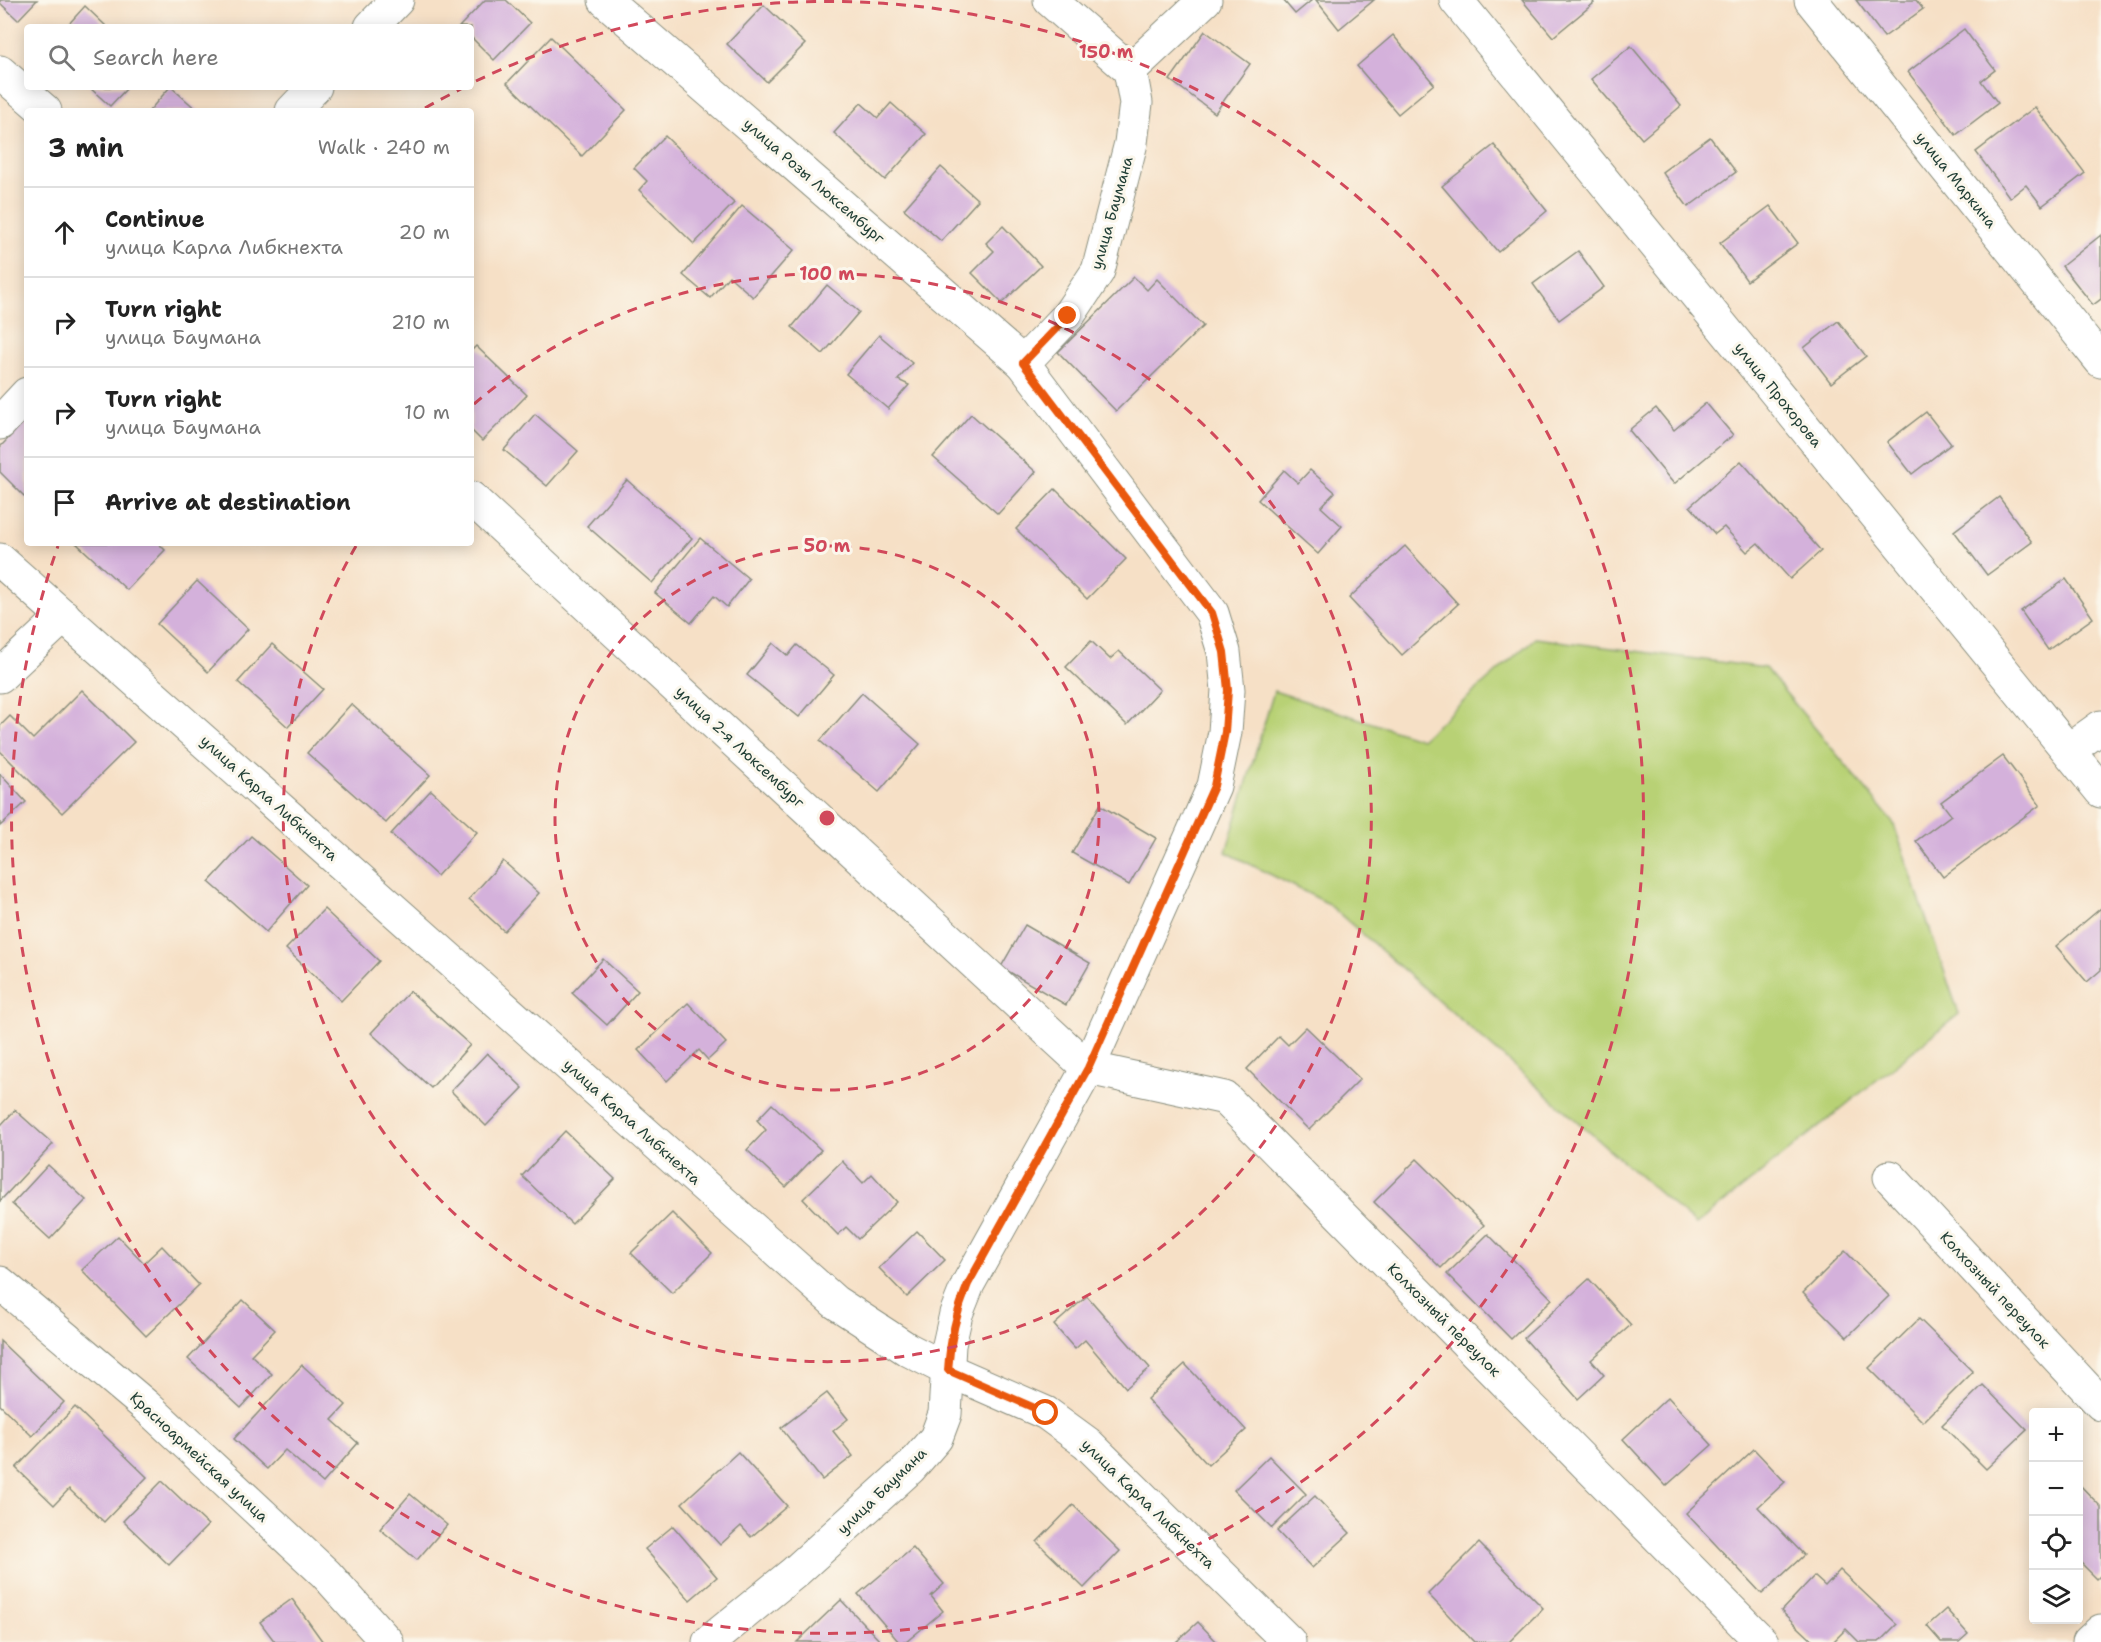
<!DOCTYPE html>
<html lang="en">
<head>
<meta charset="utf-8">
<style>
	body { margin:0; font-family:"Shantell Sans",sans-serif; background:#f2f2f2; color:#222 }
	.controls { position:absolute; right:18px; bottom:18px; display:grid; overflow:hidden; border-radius:6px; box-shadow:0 3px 15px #0003 }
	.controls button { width:54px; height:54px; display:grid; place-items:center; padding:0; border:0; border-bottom:2px solid #e0e0e0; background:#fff; color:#222; font:30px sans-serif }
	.stop { position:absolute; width:18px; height:18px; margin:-14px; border:4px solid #ea580c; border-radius:50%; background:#fff }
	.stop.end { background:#ea580c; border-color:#fff; box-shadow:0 2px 6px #0008 }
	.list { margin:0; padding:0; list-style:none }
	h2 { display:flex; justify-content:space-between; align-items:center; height:78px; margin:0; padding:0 24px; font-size:26px }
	h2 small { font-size:20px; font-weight:400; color:#767676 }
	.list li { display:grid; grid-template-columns:39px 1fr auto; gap:18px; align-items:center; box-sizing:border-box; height:90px; padding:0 24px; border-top:2px solid #e0e0e0 }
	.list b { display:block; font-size:22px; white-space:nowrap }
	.list p { margin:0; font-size:20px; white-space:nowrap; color:#767676 }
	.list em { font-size:20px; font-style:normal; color:#767676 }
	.icon { flex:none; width:33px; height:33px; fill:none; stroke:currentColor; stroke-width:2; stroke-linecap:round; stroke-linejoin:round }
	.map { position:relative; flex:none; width:2101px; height:1642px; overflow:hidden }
	.search { position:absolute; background:#fff; box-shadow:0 3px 15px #0003; left:24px; top:24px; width:450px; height:66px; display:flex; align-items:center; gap:15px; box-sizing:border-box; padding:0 21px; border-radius:6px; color:#767676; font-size:22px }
	.panel { position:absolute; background:#fff; box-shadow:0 3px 15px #0003; left:24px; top:108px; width:450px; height:438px; border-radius:6px }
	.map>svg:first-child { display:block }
	.green { fill:#b8d175; stroke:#6c8754; stroke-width:1.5 }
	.building { fill:#d4b1db }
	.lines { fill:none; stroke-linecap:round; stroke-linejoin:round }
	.minor-casing { stroke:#8a8e7d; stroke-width:35 }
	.major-casing { stroke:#8a8e7d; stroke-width:35 }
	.minor { stroke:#fff; stroke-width:33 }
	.major { stroke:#fff; stroke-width:33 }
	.route { stroke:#ea580c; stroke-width:8 }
	.ring { fill:none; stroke:#d1495b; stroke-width:3; stroke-dasharray:10 8 }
	.labels { text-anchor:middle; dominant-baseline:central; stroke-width:6; stroke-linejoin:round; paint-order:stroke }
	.street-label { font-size:15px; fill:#1f3d34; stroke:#fbf7ec }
	.centre { fill:#d1495b; stroke:#fbf7ec; stroke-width:3 }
	.ring-label { font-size:18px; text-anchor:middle; font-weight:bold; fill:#d1495b; stroke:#fbf7ec; stroke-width:6; stroke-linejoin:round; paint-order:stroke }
</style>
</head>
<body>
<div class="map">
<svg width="2101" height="1642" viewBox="0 0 2101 1642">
	<rect width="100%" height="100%" fill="#fbf7ec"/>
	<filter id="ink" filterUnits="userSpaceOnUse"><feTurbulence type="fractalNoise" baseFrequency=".0167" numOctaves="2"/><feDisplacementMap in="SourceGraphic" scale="12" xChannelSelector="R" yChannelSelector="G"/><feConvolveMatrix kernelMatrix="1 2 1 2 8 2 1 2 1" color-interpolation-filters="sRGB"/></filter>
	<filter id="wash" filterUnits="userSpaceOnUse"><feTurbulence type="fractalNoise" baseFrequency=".008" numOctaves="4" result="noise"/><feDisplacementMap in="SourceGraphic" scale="24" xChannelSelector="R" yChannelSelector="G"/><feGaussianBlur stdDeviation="1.35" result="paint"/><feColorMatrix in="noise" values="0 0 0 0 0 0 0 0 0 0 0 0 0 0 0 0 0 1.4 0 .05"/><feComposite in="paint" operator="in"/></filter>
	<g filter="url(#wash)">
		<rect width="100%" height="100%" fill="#f6e0c6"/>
		<!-- green -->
		<path class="green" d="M1535,638L1765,668L1893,822L1959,1014L1696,1225L1327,903L1226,852L1274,691L1421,739Z"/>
		<g id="blocks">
			<!-- building -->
			<g class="building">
				<path d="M0,0H37L18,20L0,3Z"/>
				<path d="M485,0H506L530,23L494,60L471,37V27H459Z"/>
				<path d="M1283,0H1312L1295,14Z"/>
				<path d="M1316,0H1374L1339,29Z"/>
				<path d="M1522,0H1592L1594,3L1553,37Z"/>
				<path d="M1856,0H1916L1923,9L1884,37Z"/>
				<path d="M764,5L805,44L767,82L727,44Z"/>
				<path d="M85,6L107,27H66Z"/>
				<path d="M1964,29L1995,70L1981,81L1998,103L1956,135L1908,72Z"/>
				<path d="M1205,31L1250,64L1215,113L1170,80Z"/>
				<path d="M1393,35L1434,84L1398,114L1357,66Z"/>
				<path d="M551,37L626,110L582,156L507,83Z"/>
				<path d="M1631,46L1681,106L1642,139L1591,79Z"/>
				<path d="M89,87H128L110,106Z"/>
				<path d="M170,87H171L198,111H149Z"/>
				<path d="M861,103L878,118L891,103L926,134L885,180L834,133Z"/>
				<path d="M2035,107L2085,173L2042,206L2026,185L2010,198L1976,152Z"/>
				<path d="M665,136L734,203L694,244L639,190L647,181L634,168Z"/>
				<path d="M1710,137L1736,172L1688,207L1662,172Z"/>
				<path d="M1494,145L1547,211L1498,252L1442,186Z"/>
				<path d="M941,167L978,200L941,241L904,209Z"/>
				<path d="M742,206L794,250L753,297L729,276L710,298L683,275Z"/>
				<path d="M1770,206L1798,243L1747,281L1720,243Z"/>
				<path d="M1003,226L1041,266L1002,303L972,273L994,251L986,243Z"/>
				<path d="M2101,235V299L2093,305L2062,266Z"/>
				<path d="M1578,251L1604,287L1559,320L1533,284Z"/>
				<path d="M1134,277L1147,290L1157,279L1203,326L1116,411L1058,352Z"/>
				<path d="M827,285L859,312L823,354L792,327Z"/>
				<path d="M1838,321L1866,356L1831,383L1804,348Z"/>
				<path d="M879,335L912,363L898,380L909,385L888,409L846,374Z"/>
				<path d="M476,346L527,395L482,441L471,430V351Z"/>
				<path d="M1706,403L1733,435L1674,484L1629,430L1656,408L1674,430Z"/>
				<path d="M1926,412L1951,444L1912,474L1887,442Z"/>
				<path d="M535,414L578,451L547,486L504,450Z"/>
				<path d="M971,414L1036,472L998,514L933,457Z"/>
				<path d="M27,419V499L0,472V447Z"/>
				<path d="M1741,461L1821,551L1790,579L1758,543L1747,552L1724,527L1715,534L1690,506Z"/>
				<path d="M1284,470L1298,483L1310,470L1335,492L1321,507L1342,526L1318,554L1258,500Z"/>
				<path d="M627,480L692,538L652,583L587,526Z"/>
				<path d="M1055,489L1126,559L1087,599L1016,529Z"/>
				<path d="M1999,497L2032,542L1987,575L1954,531Z"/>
				<path d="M700,538L749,579L727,607L714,596L691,623L655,593Z"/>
				<path d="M76,543H158L165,550L127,590Z"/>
				<path d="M1405,546L1458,604L1402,655L1349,598Z"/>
				<path d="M2066,579L2093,618L2048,650L2021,611Z"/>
				<path d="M197,581L248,629L208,672L157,624Z"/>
				<path d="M1091,641L1110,659L1119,651L1160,690L1127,725L1066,667Z"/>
				<path d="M773,643L788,656L797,645L834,675L799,717L747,675Z"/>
				<path d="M272,644L323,689L288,727L238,682Z"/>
				<path d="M82,690L134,742L62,813L0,751V726L10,716L33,739Z"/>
				<path d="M862,693L920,744L879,792L820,741Z"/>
				<path d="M351,704L430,775L386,823L307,753Z"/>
				<path d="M2003,756L2040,805L1943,877L1916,841L1951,815L1941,802Z"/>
				<path d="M0,774L26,802L0,826Z"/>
				<path d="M431,790L477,832L437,876L391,834Z"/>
				<path d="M1100,805L1156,838L1129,885L1072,853Z"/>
				<path d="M251,836L307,885L266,932L209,882Z"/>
				<path d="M503,861L539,893L504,931L469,899Z"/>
				<path d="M2101,908V970L2087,982L2056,946Z"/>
				<path d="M324,909L379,961L341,1001L286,949Z"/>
				<path d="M1025,925L1090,963L1066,1005L1001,967Z"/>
				<path d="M603,959L638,991L607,1025L572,993Z"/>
				<path d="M410,991L470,1045L431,1088L371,1033Z"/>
				<path d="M688,1003L726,1043L708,1060L699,1050L667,1081L638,1050Z"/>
				<path d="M1306,1027L1360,1079L1309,1130L1247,1069L1279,1036L1288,1045Z"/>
				<path d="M487,1053L523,1088L486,1126L451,1091Z"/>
				<path d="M772,1104L821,1150L786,1187L747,1150L766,1130L757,1120Z"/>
				<path d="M15,1110L53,1144L0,1201V1126Z"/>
				<path d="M565,1131L615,1179L572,1224L522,1176Z"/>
				<path d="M1417,1159L1484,1225L1441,1268L1374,1202Z"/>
				<path d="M842,1161L863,1183L872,1174L897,1202L858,1239L846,1227L838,1235L803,1199Z"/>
				<path d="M48,1165L86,1200L50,1239L12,1204Z"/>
				<path d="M672,1213L712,1253L672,1293L631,1253Z"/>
				<path d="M917,1231L945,1260L907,1297L879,1268Z"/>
				<path d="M1488,1234L1552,1299L1511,1339L1447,1274Z"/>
				<path d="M118,1236L144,1263L162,1246L199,1285L146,1336L82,1270Z"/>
				<path d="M1845,1251L1889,1296L1847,1337L1803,1293Z"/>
				<path d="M1589,1279L1631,1325L1591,1360L1604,1375L1578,1399L1524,1338Z"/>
				<path d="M1087,1296L1150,1368L1126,1388L1085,1340L1075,1349L1054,1325Z"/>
				<path d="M243,1300L275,1330L251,1355L272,1374L241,1408L188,1359Z"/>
				<path d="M1919,1319L1973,1372L1923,1422L1869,1368Z"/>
				<path d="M0,1341L64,1402L32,1436L0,1405Z"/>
				<path d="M1185,1364L1246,1430L1208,1465L1147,1399Z"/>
				<path d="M302,1365L346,1405L332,1420L358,1443L323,1483L285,1450L267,1469L234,1439Z"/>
				<path d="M1983,1385L2027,1430L1986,1469L1942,1425Z"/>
				<path d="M827,1393L848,1419L833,1431L853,1456L822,1480L781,1428Z"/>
				<path d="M1668,1397L1712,1445L1666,1486L1623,1439Z"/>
				<path d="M75,1407L147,1477L104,1522L69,1489L54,1505L16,1468Z"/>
				<path d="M1754,1449L1785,1482L1758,1507L1804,1555L1762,1594L1686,1513Z"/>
				<path d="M738,1452L787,1506L751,1537L741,1526L720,1545L682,1503Z"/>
				<path d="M1269,1456L1306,1494L1272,1528L1234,1490Z"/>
				<path d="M162,1481L208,1525L169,1565L123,1521Z"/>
				<path d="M2078,1483L2101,1507V1575L2097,1579L2078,1560Z"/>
				<path d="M410,1494L447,1525L417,1560L380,1529Z"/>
				<path d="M1315,1496L1350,1533L1312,1568L1277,1531Z"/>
				<path d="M1073,1505L1120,1551L1084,1588L1037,1542Z"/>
				<path d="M673,1526L717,1577L690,1600L645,1549Z"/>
				<path d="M1479,1543L1543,1608L1509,1642H1474L1428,1594Z"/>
				<path d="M913,1548L944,1584L931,1596L943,1611L906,1642H899L858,1594Z"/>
				<path d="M1840,1570L1897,1624L1879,1642H1859L1846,1629L1833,1642H1814L1781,1611L1814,1576L1825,1586Z"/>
				<path d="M292,1599L323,1642H275L260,1622Z"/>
				<path d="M841,1600L881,1642H797Z"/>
				<path d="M1946,1609L1968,1634L1959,1642H1941L1927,1626Z"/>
				<path d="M1198,1622L1217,1642H1176Z"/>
			</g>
		</g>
	</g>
	<g filter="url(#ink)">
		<use href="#blocks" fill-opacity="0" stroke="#8a8e7d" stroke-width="1.5"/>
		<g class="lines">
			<!-- minor casing -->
			<g class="minor-casing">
				<g id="minor">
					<path d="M605,0L1023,363"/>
					<path d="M1050,0L1130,70"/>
					<path d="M1811,0L2101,361"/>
					<path d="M371,27L397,0"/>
					<path d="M0,72L45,111"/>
					<path d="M292,111L315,87"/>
					<path d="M0,423L27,394"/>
					<path d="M471,498L1088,1068L1225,1098L1762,1642"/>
					<path d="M0,560L835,1302L907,1349L948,1370L1046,1413L1087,1443L1289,1642"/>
					<path d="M0,676L64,616"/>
					<path d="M2069,750L2101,727"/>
					<path d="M1890,1177L2101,1404"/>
					<path d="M0,1283L146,1406L326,1574L387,1642"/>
					<path d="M709,1642L795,1572L910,1468L936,1438L945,1414L949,1345L956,1314L968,1284L1088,1068L1214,786L1225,732L1228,690L1224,652L1212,613L1023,363L1068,316L1098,271L1131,143L1136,103L1130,70L1205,0"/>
					<path d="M2089,1642L2101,1631"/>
				</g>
			</g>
			<!-- major casing -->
			<g class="major-casing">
				<path id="major" d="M1456,0L2101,791"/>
			</g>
			<!-- minor -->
			<use href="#minor" class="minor"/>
			<!-- major -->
			<use href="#major" class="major"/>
		</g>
	</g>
	<g class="lines" filter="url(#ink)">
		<!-- route -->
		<path class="route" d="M1046,1413L948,1370C950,1339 956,1313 968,1284L1088,1068L1214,786L1225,732L1228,690L1224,652L1212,613L1023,363L1068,316"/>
	</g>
	<!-- distance rings -->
	<g class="ring">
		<circle cx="827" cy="818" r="272"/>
		<path d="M474 404A544 544 0 1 1 356 546"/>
		<path d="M425 108A816 816 0 0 1 463 88M476 81A816 816 0 1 1 58 546"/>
	</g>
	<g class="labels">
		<!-- street labels -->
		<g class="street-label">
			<text transform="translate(1956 180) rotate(51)">улица Маркина</text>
			<text transform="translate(814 181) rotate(41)">улица Розы Люксембург</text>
			<text transform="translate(1112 213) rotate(-74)">улица Баумана</text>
			<text transform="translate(1778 395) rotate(51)">улица Прохорова</text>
			<text transform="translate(740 747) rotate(43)">улица 2-я Люксембург</text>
			<text transform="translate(269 798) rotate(42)">улица Карла Либкнехта</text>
			<text transform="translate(632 1122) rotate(42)">улица Карла Либкнехта</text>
			<text transform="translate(1995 1290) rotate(47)">Колхозный переулок</text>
			<text transform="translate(1444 1320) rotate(45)">Колхозный переулок</text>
			<text transform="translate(199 1457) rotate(43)">Красноармейская улица</text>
			<text transform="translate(882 1491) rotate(-44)">улица Баумана</text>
			<text transform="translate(1148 1504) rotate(44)">улица Карла Либкнехта</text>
		</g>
	</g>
	<circle cx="827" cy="818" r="9" class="centre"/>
	<g class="ring-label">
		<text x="1106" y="58">150 m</text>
		<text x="827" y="280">100 m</text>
		<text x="827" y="552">50 m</text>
	</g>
</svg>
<div class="controls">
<button>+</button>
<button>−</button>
<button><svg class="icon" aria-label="locate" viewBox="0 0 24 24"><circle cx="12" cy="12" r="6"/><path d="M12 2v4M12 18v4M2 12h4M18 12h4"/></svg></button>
<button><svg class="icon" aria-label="layers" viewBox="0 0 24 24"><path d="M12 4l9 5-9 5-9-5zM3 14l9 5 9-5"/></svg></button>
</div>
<div class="stop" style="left:1046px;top:1413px"></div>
<div class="stop end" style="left:1068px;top:316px"></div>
<div class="search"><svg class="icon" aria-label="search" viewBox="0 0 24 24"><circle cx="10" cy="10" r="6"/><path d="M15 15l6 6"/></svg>Search here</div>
<section class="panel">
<h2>3 min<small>Walk · 240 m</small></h2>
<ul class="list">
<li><svg class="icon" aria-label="ahead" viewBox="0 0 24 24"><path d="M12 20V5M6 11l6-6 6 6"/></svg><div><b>Continue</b><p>улица Карла Либкнехта</p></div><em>20 m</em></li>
<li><svg class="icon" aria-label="right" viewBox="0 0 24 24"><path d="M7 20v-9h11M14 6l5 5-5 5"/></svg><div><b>Turn right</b><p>улица Баумана</p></div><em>210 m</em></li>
<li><svg class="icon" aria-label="right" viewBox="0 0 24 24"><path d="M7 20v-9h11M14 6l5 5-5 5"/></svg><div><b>Turn right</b><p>улица Баумана</p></div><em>10 m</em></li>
<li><svg class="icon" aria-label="arrive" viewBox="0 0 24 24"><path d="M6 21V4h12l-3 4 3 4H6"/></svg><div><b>Arrive at destination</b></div></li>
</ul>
</section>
</div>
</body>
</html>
